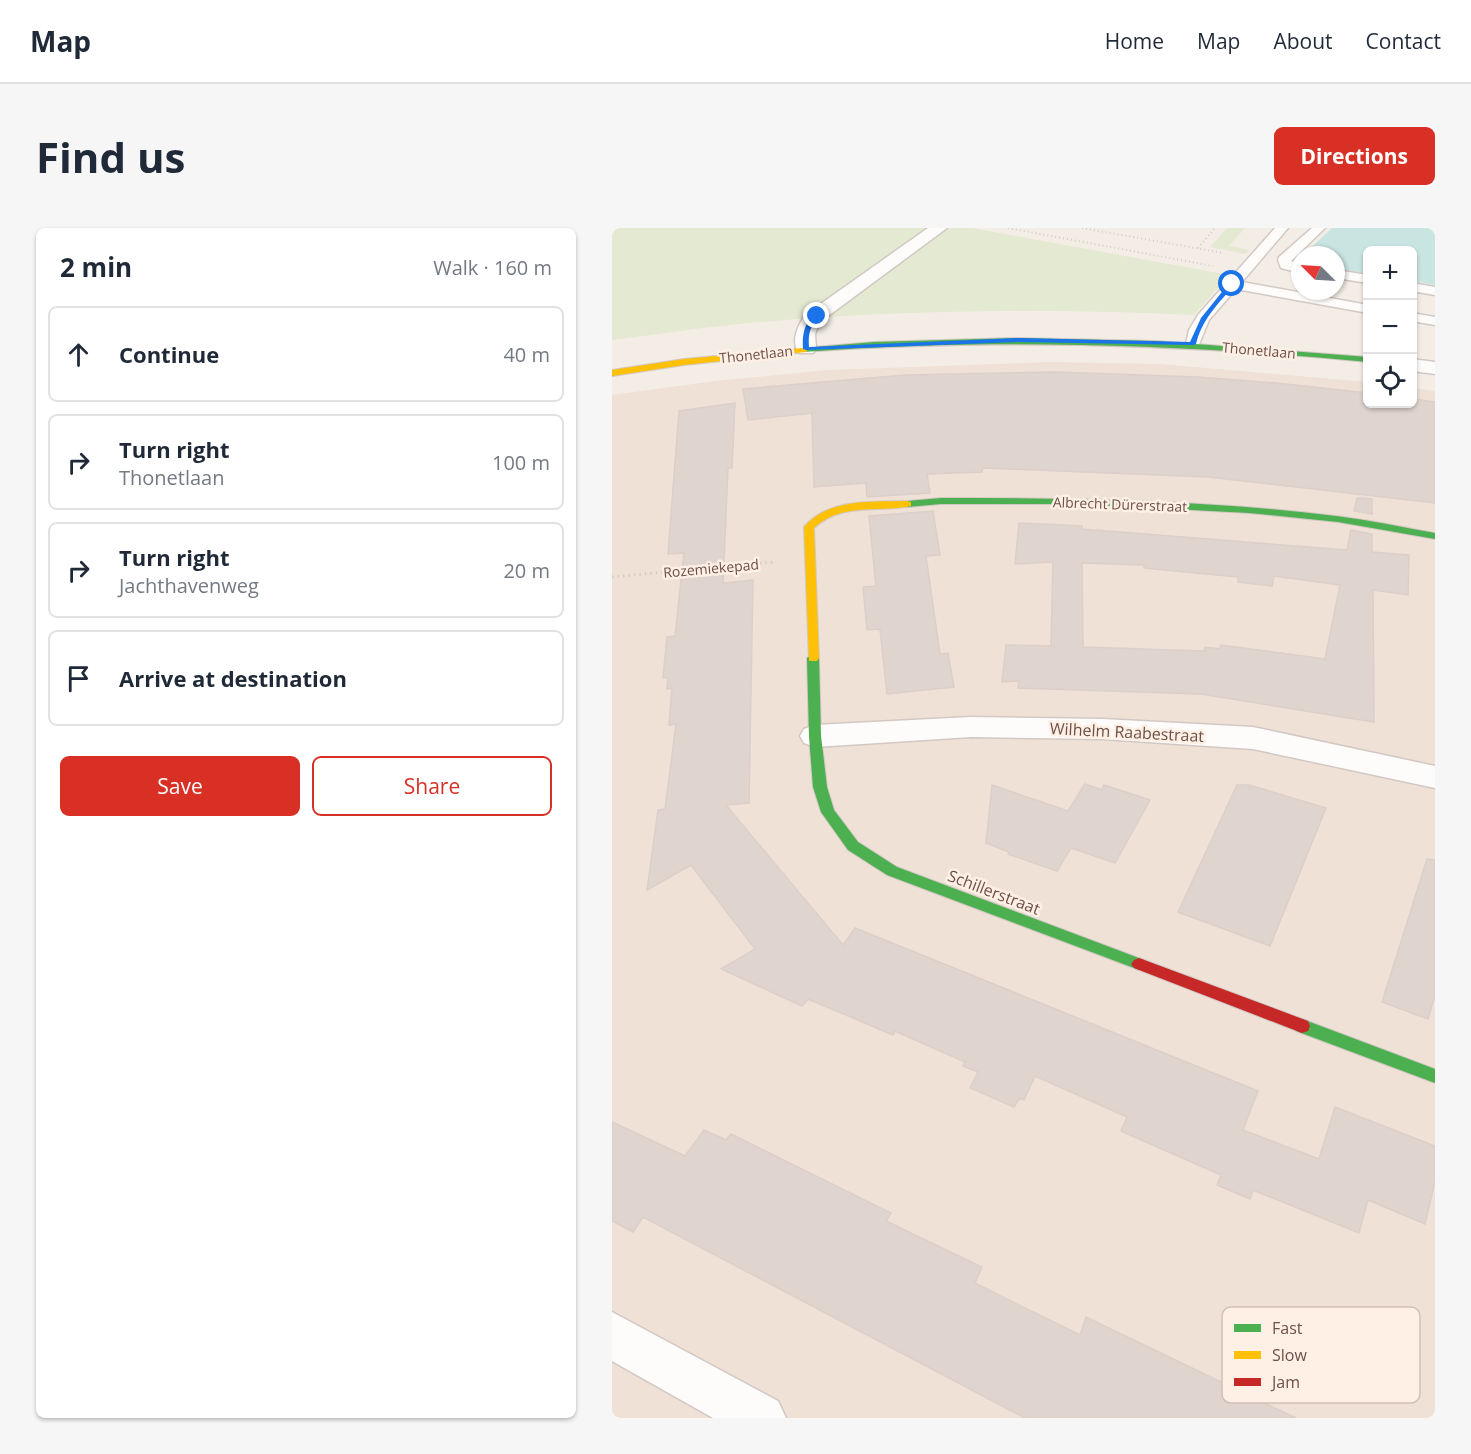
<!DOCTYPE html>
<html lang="en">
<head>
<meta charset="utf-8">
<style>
	body { margin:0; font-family:"Open Sans",sans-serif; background:#f6f6f7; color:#1f2937 }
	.controls { position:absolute; right:18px; top:18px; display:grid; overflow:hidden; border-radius:9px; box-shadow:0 2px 4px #0004 }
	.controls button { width:54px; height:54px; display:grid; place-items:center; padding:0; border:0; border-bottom:2px solid #e0e1e3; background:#fff; color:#1f2937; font:30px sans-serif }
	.compass { position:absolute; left:679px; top:18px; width:54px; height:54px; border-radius:50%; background:#fff; box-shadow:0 2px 4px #0004; rotate:294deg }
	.stop { position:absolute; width:18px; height:18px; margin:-14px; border:4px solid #1a73e8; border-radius:50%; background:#fff }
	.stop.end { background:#1a73e8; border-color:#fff; box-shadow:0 2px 6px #0008 }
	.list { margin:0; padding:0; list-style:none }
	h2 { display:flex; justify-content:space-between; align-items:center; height:78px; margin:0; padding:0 24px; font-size:26px }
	h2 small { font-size:20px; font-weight:400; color:#747a83 }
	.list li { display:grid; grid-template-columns:39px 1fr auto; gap:18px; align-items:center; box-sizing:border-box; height:96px; margin:0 12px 12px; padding:0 12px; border:2px solid #e0e1e3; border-radius:9px }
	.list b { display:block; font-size:22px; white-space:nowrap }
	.list p { margin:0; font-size:20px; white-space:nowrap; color:#747a83 }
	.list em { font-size:20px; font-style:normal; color:#747a83 }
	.actions { display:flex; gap:12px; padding:18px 24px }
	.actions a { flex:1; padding:14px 0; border:2px solid #d93025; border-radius:9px; text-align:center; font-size:21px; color:#d93025 }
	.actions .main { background:#d93025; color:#fff }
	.icon { flex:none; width:33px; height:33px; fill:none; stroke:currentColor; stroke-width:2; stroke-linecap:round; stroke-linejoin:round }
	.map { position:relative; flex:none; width:823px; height:1190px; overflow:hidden; border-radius:9px }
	header { display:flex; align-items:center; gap:36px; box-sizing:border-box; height:84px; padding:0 30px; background:#fff; border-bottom:2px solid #e0e1e3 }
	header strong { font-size:28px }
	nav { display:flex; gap:33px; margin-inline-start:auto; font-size:21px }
	.intro { display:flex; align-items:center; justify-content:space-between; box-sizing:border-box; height:144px; padding:0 36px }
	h1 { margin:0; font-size:42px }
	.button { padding:15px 27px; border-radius:9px; background:#d93025; color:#fff; font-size:21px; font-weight:700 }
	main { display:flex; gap:36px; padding:0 36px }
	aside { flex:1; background:#fff; border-radius:9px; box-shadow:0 2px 4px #0004 }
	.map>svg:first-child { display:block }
	.residential { fill:#efe1d6 }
	.green { fill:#e4e9d1 }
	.water { fill:#c9e5e2 }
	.building { fill:#e0d4ce; stroke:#dccfc9; stroke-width:1.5; fill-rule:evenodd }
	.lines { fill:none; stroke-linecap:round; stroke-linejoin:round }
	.lane-casing { stroke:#d2c8c4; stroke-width:3 }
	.street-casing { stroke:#d2c8c4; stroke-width:3 }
	.fast-casing { stroke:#d2c8c3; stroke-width:2 }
	.slow-casing { stroke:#d2c8c3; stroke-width:2 }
	.jam-casing { stroke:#d2c8c3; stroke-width:2 }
	.path-far1 { stroke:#d5ccc9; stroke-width:2; stroke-dasharray:1 3; stroke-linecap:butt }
	.path { stroke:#d5ccc9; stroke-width:3; stroke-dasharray:1.5 4; stroke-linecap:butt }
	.lane { fill:#fdfcfb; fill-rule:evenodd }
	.street { fill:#fdfcfb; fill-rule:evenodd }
	.fast { fill:#4caf50; fill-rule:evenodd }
	.slow { fill:#ffc107; fill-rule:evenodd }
	.jam { fill:#c62828; fill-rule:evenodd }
	.route { fill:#1a73e8 }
	.labels { text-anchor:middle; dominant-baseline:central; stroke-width:5; stroke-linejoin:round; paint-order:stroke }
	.far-street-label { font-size:14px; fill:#6f5049; stroke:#fef0e5 }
	.street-label { font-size:16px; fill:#6f5049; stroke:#fef0e5 }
	.key { fill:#fef0e5; stroke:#d3c0b6; stroke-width:1.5 }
	.key-label { font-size:16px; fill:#6f5049 }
</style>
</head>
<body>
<header>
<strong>Map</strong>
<nav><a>Home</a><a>Map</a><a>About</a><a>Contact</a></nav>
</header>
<div class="intro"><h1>Find us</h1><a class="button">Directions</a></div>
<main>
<aside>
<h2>2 min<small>Walk · 160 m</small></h2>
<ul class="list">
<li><svg class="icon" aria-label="ahead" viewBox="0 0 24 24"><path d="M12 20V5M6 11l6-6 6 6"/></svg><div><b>Continue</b></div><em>40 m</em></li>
<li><svg class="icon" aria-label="right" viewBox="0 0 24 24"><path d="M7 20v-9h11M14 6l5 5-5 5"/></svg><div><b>Turn right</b><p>Thonetlaan</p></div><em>100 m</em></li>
<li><svg class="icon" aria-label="right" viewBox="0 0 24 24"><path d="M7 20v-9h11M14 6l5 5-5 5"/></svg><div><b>Turn right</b><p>Jachthavenweg</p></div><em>20 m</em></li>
<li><svg class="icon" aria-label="arrive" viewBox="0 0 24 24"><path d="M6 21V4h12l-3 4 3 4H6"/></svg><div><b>Arrive at destination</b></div></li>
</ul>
<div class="actions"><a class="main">Save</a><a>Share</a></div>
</aside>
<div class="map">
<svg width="823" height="1190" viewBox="0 0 823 1190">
	<rect width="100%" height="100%" fill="#f4ede6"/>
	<!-- residential -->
	<path class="residential" d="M439,134L548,136L755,154L756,176H800L801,160L823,163V1190H0V167L103,153L216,142Z"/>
	<!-- green -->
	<g class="green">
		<path d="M0,0H360L617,47L582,87C430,80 278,82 127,96C84,100 42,107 0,112Z"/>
		<path d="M615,0H633L617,18L637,22L633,26L598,19Z"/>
	</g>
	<!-- water -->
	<path class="water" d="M720,0H823V57L801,53L800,22H756L755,45L724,41V27H691Z"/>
	<!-- building -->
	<g class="building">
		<path d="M443,144L586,149L664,155L756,165V176H801V171L823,174V275L596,249L371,240L370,244L315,246L318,265L255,269L254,255L202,259L200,185L136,192L131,161L293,147Z"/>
		<path d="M123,175L120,240H116L111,355L141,352L137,575L114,577L159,631L231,717L243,700L646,863L631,902L707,931L723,879L823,918V953L813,996L756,972L747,1005L641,962L638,971L605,957L609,947L509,903L515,889L423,848L412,872L408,870L402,879L358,860L366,844L351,838L353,834L283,803L281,807L196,771L190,778L109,741L143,721L79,637L35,662L46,582L53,581L64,496L57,497L60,460L55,461L56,450H51L55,409L63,408L72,325L56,326L67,183Z"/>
		<path d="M745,270L760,271V286L742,283Z"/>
		<path d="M321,283L328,327L314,328L328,426L336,425L342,459L275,466L268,401L255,402L251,359L264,358L257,288Z"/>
		<path d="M407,295L470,298V301L735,322L739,302L760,306V324L797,327L796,367L761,362L762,494L589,466L406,460L407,453L390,454L394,417L439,418L441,334L403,336ZM470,335L532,337V340L626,349V354L660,358L662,348L728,357L713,431L609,417L608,421L593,419L592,423L471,419Z"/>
		<path d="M473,556L490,562L492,557L538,572L503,635L459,620L445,643L396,626L397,624L374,615L380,557L456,583Z"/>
		<path d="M625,557H637L714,580L658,718L566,684Z"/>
		<path d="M815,631L823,632V767L816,791L770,774Z"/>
		<path d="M0,894L73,928L92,902L114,912L119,906L279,985L274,993L370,1039L363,1055L413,1080L468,1107L474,1089L684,1190H413L31,989L21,1004L0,993Z"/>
	</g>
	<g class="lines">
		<!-- lane casing -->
		<g class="lane-casing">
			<g id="lane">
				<path d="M663,0H676L630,54L756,77V85L624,61L597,92L586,119H576L574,116L577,102L586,87Z"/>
				<path d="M700,0H713L679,33L688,37V45L669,40L666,32L667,29Z"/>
				<path d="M724,42L756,47V55L724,50Z"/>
				<path d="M800,55L823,59V67L800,63Z"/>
				<path d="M800,85L823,89V97L800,93Z"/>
			</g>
		</g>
		<!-- street casing -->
		<g class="street-casing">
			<g id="street">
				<path d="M316,0H335L208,94L203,106L204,121L201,125H187C178,113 186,98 193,87Z"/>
				<path d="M800,131L823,134V146L800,143Z"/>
				<path d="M359,489L491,491L641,499L823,538V560L641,521L491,511L359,509L203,519L192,515L188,508L192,501L203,497Z"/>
				<path d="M0,1084L166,1173L174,1190H101L0,1133Z"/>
			</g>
		</g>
		<!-- fast casing -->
		<g class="fast-casing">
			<g id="fast">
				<path d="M403,110L544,113L756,129V134C566,116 381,110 191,124L187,122L191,120L262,114Z"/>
				<path d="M329,270C461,270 593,272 724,288C757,292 790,299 823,305V311L726,294L637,285L465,276H329L295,279L290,276L295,273Z"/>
				<path d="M201,426L207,430L209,508L215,559L222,582L246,614L285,639L532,732L535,736L532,740L527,742L522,740L275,647L236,622L209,584L201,559L197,508L195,430Z"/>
				<path d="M690,791L823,841V855L684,803L682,798L684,793Z"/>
			</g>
		</g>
		<!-- slow casing -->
		<g class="slow-casing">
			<g id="slow">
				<path d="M191,120L195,122L194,124L72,137L0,148V142L72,131Z"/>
				<path d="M295,273L299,274V278C265,285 230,274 202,300L207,430L205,433H197L192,299C216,270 261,274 295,273Z"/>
			</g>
		</g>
		<!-- jam casing -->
		<g class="jam-casing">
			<path id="jam" d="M527,730L696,793L698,798L696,803L690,805L522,740L519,736L522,732Z"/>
		</g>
		<!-- path-far1 -->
		<g class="path-far1">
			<path d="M396,0L601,38"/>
			<path d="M470,0L612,25"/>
			<path d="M586,20L603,0"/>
		</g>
		<!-- path -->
		<path class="path" d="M0,349L164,334"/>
		<!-- lane -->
		<use href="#lane" class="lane"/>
		<!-- street -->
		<use href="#street" class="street"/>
		<!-- fast -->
		<use href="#fast" class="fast"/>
		<!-- slow -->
		<use href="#slow" class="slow"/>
		<!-- jam -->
		<use href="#jam" class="jam"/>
	</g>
	<!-- route -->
	<path class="route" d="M618,54L623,56C607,75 590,91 584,116L581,117L406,114L194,122L191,121C190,107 192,93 205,86L208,88C198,97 196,106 197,119L406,110L578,114L589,90Z"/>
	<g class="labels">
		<!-- far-street labels -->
		<g class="far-street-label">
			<text transform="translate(647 122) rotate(5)">Thonetlaan</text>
			<text transform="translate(144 126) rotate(-6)">Thonetlaan</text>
			<text transform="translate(508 276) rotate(2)">Albrecht Dürerstraat</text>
			<text transform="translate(99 340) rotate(-5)">Rozemiekepad</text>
		</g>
		<!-- street labels -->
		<g class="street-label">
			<text transform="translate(515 504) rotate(3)">Wilhelm Raabestraat</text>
			<text transform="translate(382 664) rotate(21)">Schillerstraat</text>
		</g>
	</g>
	<!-- legend -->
	<rect x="610" y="1079" width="198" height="96" rx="9" class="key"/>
	<rect x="622" y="1096" width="27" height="8" fill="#4caf50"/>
	<rect x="622" y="1123" width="27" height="8" fill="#ffc107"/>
	<rect x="622" y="1150" width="27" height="8" fill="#c62828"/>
	<g class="key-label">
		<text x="660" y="1106">Fast</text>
		<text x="660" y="1133">Slow</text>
		<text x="660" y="1160">Jam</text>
	</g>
</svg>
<div class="controls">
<button>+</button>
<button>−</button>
<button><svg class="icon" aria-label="locate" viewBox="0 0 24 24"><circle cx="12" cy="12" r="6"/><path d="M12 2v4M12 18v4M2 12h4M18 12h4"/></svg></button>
</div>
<svg class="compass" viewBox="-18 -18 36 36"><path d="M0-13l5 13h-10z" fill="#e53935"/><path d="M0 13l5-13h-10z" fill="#747a83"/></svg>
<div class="stop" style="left:620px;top:56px"></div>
<div class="stop end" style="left:205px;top:88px"></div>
</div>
</main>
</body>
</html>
